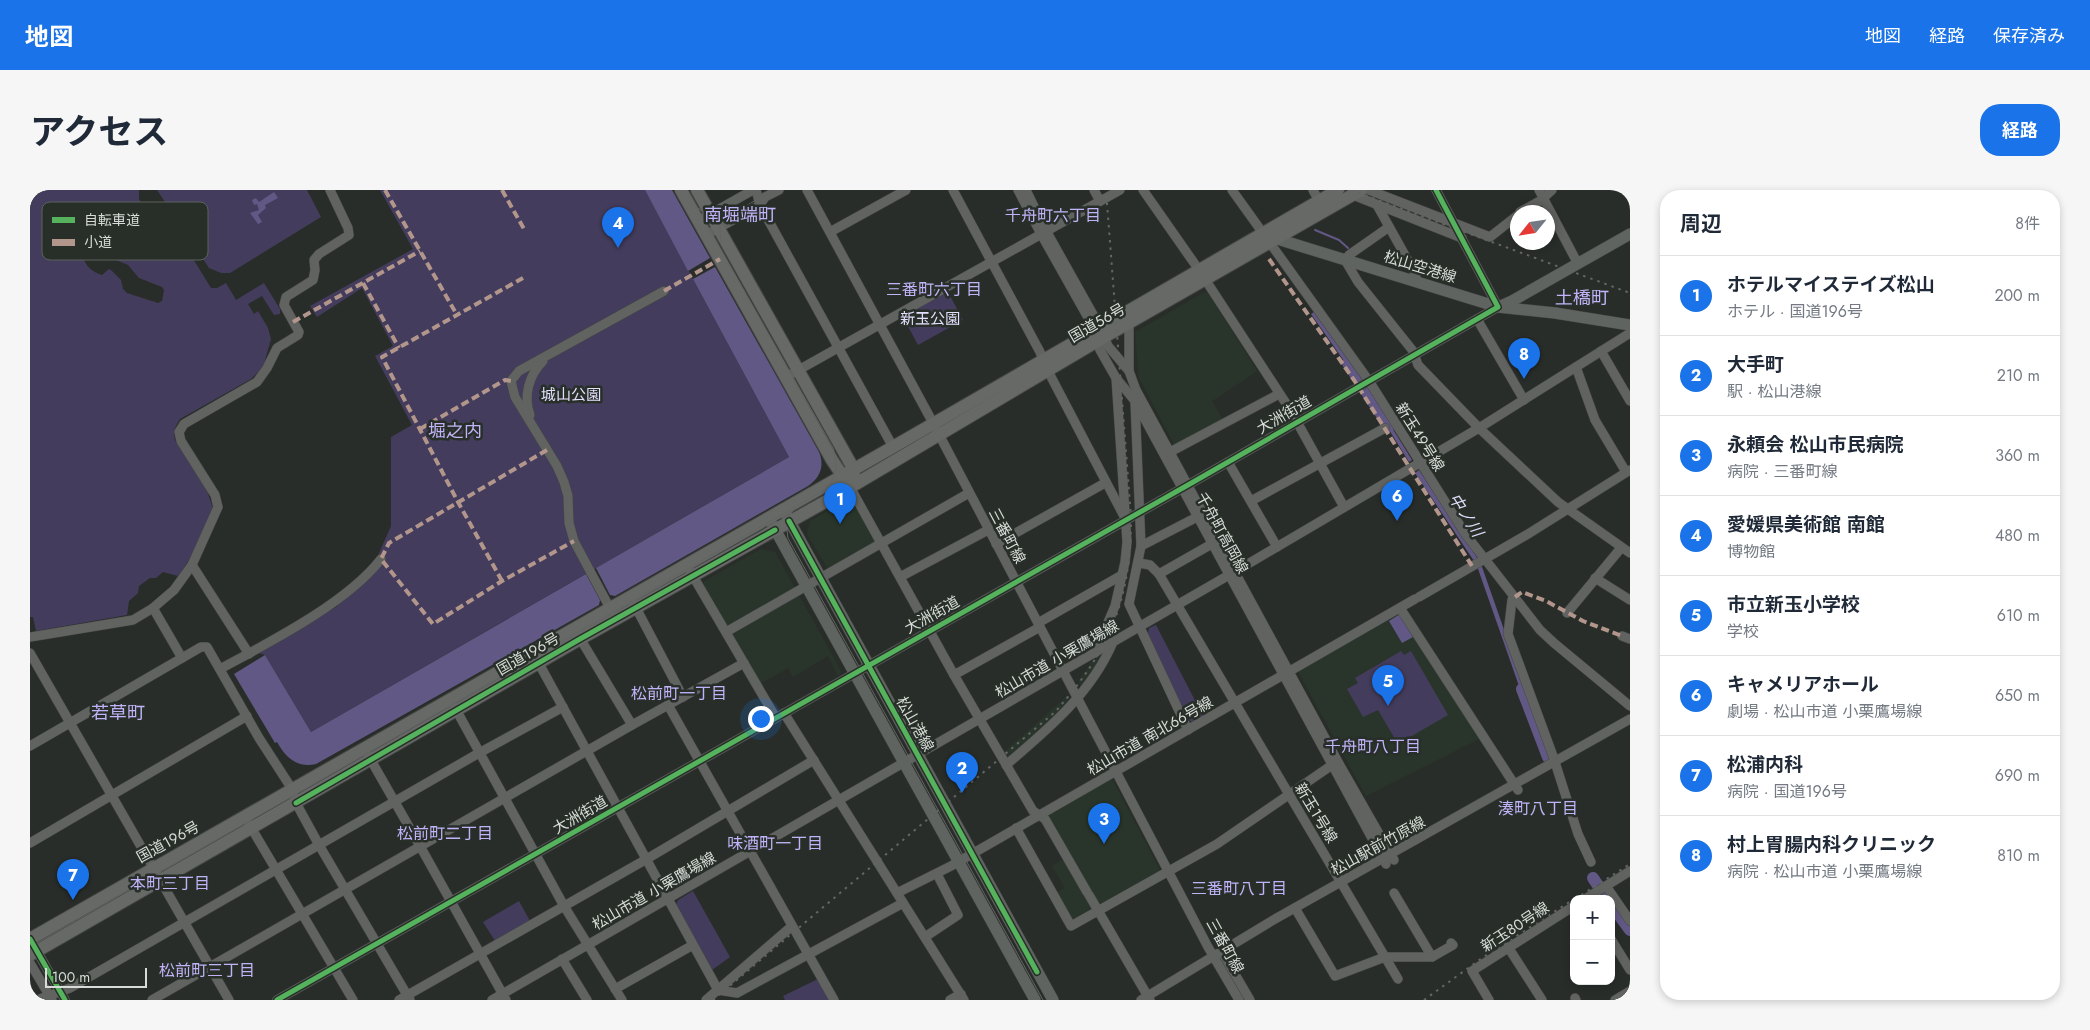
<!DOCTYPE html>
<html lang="ja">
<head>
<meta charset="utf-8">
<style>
	body { margin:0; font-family:Jost,"Noto Sans JP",sans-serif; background:#f6f6f7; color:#1f2937 }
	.controls { position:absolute; right:15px; bottom:15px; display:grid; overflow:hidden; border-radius:10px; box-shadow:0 2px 8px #0003 }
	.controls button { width:45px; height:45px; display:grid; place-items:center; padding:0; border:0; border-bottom:1px solid #e0e1e3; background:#fff; color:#1f2937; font:25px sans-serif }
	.compass { position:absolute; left:1480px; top:15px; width:45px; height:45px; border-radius:50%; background:#fff; box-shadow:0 2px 8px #0003; rotate:240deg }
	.scale { position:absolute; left:15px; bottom:12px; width:102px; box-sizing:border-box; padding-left:5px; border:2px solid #d7dcd8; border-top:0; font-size:14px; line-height:18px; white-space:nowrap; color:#d7dcd8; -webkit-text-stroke:4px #272f28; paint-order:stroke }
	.you { position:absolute; left:730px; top:528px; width:18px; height:18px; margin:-12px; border:4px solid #fff; border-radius:50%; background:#1a73e8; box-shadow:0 0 0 8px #1a73e833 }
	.badge { display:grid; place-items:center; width:32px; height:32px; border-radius:50%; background:#1a73e8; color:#fff; font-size:16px; font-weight:700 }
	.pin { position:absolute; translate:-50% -41px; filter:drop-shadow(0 1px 2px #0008) }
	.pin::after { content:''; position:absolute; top:26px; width:18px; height:15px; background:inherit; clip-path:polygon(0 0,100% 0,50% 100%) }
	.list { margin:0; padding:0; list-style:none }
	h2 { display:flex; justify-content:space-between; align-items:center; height:65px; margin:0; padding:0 20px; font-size:21px }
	h2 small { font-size:16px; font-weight:400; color:#747a83 }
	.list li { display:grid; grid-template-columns:32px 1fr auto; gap:15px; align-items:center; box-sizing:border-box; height:80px; padding:0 20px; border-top:1px solid #e0e1e3 }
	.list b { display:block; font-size:19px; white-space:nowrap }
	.list p { margin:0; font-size:16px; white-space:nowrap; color:#747a83 }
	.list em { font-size:16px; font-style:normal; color:#747a83 }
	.map { position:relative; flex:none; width:1600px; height:810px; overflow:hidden; border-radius:20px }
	header { display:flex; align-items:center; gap:30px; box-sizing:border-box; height:70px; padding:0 25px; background:#1a73e8; color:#fff }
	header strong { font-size:24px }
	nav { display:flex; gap:28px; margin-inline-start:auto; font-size:18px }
	.intro { display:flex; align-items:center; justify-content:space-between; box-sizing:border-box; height:120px; padding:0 30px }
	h1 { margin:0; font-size:35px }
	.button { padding:12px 22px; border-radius:20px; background:#1a73e8; color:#fff; font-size:18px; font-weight:700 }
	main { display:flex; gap:30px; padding:0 30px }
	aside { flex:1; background:#fff; border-radius:20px; box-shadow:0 2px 8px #0003 }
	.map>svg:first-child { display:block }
	.built { fill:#29352b }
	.green { fill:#433c5c; fill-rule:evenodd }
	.water { fill:#625886 }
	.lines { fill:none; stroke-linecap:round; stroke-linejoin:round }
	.stream { stroke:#625886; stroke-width:2 }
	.river { stroke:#625886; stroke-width:12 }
	.minor-casing { stroke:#464846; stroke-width:10 }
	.major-casing { stroke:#464846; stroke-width:12 }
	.highway-casing { stroke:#464846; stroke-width:14 }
	.minor { stroke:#616361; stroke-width:9 }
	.major { stroke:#606460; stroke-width:11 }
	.highway { stroke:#676967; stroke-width:12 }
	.tram { stroke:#646564; stroke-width:1 }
	.rail { stroke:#646564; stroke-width:2; stroke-dasharray:2.5 5; stroke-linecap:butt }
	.quiet { stroke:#b2968c; stroke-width:4; stroke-dasharray:8 4; stroke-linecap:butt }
	.cycleway-casing { stroke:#272f28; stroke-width:8 }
	.cycleway { stroke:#56b35d; stroke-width:5 }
	.labels { text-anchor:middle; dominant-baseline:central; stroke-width:5; stroke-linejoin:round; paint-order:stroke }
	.street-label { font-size:15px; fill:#d7dcd8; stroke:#272f28 }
	.park-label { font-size:15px; fill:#e4defe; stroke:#272f28 }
	.neighbourhood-label { font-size:16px; fill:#c1b2f9; stroke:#272f28 }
	.water-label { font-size:16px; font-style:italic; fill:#e2dcfc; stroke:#272f28 }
	.quarter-label { font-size:18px; fill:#c1b2f9; stroke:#272f28 }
	.key { fill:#272f28; stroke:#5c635d; stroke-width:1 }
	.key-label { font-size:14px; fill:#d7dcd8 }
</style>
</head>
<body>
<header>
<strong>地図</strong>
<nav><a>地図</a><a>経路</a><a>保存済み</a></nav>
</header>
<div class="intro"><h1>アクセス</h1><a class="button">経路</a></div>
<main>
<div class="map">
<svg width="1600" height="810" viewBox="0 0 1600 810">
	<rect width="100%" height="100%" fill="#292d29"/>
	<!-- built -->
	<g class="built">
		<path d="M1175,102L1178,103L1227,181L1182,211L1193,230L1148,255L1144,254L1109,188L1105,142Z"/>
		<path d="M820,308L823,309L846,349L845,352L798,379L777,344L780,331Z"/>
		<path d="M731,359L745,362L765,398L699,435H696L673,394L674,391Z"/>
		<path d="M766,406L770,407L811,481L810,485L808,486L798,466L763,487L758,478L730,494L701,445L702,442Z"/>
		<path d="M1369,421L1451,548L1336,606L1269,483L1271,478L1322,448L1324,450L1328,445Z"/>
		<path d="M1076,463L1052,499L1048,491L1060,475L1059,473Z"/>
		<path d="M1038,505L1042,512L977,570L973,563Z"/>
		<path d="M1080,589H1082L1130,680V683L1069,716L1017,627V624Z"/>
		<path d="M1034,669L1062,718L1044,729L1041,728L1026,703L1035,698L1022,676Z"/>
	</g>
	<!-- green -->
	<g class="green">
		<path d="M0,0H109V9L144,67L157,59L181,98H187L196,93L206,110L234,93L250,119V124L244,125L232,106L218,114L224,124L228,121L238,138L241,149L234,174L228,182L221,189L150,229C145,237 143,241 145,250L177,301L183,318L161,367L148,386L133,382L126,388H120L109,396L108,403L99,411L97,425L6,441L3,427H0ZM71,41C81,45 89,51 89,63L82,66L81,68L98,75L109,88L132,97L134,100L132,111L128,113L97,103L93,99L91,90L81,80L79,79L72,85C62,82 51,73 54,62L65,55L68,42Z"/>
		<path d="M127,0H277L291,27L200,83H191L179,78Z"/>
		<path d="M350,0H615L759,267L281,542L235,465L229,463L306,417L349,377L346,370L361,336V247L382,235L345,166L363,156L332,98L287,127L280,116L383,59Z"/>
		<path d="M917,100L933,130L888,155L873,127L874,124Z"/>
		<path d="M1126,435L1173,526L1163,533L1160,531L1127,468L1118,443L1119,438Z"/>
		<path d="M1371,461L1374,465L1381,461L1418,525L1368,554L1348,520L1333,527L1317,499L1328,493L1325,488Z"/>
		<path d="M663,701L700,767L682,780L646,715L648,710Z"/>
		<path d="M489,711L500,731L465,751L453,732Z"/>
		<path d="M788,789L800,810H755L753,806Z"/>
	</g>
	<!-- water -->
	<g class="water">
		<path d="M615,0H642L680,68L658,81Z"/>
		<path d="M244,2L248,8L235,15L236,18L228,25L232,32L228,34L220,23L229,20L227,14L224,15L222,10L226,8L229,12Z"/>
		<path d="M685,77L789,262C795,276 790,288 778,296L585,406L580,405L566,378L759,267L663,89Z"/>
		<path d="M1284,122L1330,186L1326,188L1281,124Z"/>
		<path d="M1351,220L1382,270L1379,272L1348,222Z"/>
		<path d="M1389,280L1448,369L1444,371L1385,283Z"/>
		<path d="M1451,374L1500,514L1496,516L1447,376Z"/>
		<path d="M556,384L570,410L569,415L286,574C267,578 256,568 247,552L245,553L204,484L235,465L281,542Z"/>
		<path d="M1370,424L1383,447L1372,453L1359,431Z"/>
		<path d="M1504,525L1520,566L1516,568L1500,527Z"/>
	</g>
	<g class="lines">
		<!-- stream -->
		<path class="stream" d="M1285,40L1309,50L1318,58"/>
		<!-- river -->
		<g class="river">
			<path d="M1318,173L1359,236"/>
			<path d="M1492,499L1518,567"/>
			<path d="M1563,688L1577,709"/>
			<path d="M1581,714L1600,740"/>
		</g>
		<!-- minor casing -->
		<g class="minor-casing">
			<g id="minor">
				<path d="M726,0L730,15L863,257"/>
				<path d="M777,0L903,233L1178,757L1209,810"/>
				<path d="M923,0L1010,162L1018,181L1096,330"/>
				<path d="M988,0L1011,44L1060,131L1070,160L1086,188L1105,211L1356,674"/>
				<path d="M996,0L1014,37L1070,137L1078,156L1099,181L1106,200L1308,572L1364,670"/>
				<path d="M1064,0L1070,11"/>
				<path d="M1113,0L1169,80L1261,221L1314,317"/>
				<path d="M1202,0L1339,191L1436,345L1458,373L1510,440L1524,453L1600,516"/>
				<path d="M1283,0L1289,11"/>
				<path d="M1339,0L1460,47L1488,25"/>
				<path d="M1509,0L1548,74"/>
				<path d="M1598,0L1600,4"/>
				<path d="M1323,5L1432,48"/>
				<path d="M1347,15L1386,85V91"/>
				<path d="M1490,22L1510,11L1522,0"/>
				<path d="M668,31L723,0"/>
				<path d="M1359,37L1319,65L1315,70L1328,92L1383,161L1388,175L1449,238L1528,312L1600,363"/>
				<path d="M800,42L876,0"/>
				<path d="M676,45L730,15L735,7L749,0"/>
				<path d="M1447,129L1494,210"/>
				<path d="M1099,134V181"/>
				<path d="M1571,161L1600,211"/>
				<path d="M1546,177L1565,230L1596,282"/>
				<path d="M756,187L1090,0"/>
				<path d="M1105,212L1111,356L1099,414L1158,540"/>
				<path d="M500,225C493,206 499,185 513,171"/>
				<path d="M1140,262L1249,204"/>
				<path d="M1198,272L1247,357"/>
				<path d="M820,297L924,485L1003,621L1015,629L1057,702"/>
				<path d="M1221,311L1355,238"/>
				<path d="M966,354L1075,293"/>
				<path d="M1111,356L1171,325"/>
				<path d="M1109,373L1120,375L1129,384L1368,789"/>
				<path d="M162,375L219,464"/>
				<path d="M660,381L746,528"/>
				<path d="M1129,384L1187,351"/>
				<path d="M870,387L958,340"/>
				<path d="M1565,388L1600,410"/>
				<path d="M1389,407L1498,344L1600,280"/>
				<path d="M1485,407L1482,410L1478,444L1523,566L1548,644L1561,672"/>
				<path d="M604,414L653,507"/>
				<path d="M123,418L152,468"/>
				<path d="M1370,418L1488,600"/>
				<path d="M582,422L544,351L539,333L538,306L534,292L527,276L485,207L481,191L489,181L634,101"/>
				<path d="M1537,423L1591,358"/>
				<path d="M1008,433L1092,385"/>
				<path d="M696,442L939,303"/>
				<path d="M548,445L602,535L714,473"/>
				<path d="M1592,446L1600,449"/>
				<path d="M0,447L103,430L123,418L144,400L162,375L188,317L185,305L151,251L149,242L154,234L227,192L237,178L247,158L268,145L269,142L254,115L256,107L283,90L285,80L284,70L289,64L319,45L318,38L300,0"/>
				<path d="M0,463L199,810"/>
				<path d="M1065,463L1085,416L1095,372L1097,352L1086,188"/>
				<path d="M507,470L688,800L707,803L873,713"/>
				<path d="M190,479C240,452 317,413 351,369"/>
				<path d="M924,485L1010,437"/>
				<path d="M638,515L804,810"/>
				<path d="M424,516L534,716L592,810"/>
				<path d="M754,523L934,810"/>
				<path d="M0,556L171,457H177L229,548L262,599L266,613L289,655L380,810"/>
				<path d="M338,565L390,656L476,810"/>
				<path d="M976,575C1017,540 1061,504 1083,452"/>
				<path d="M219,634L323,810"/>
				<path d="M986,638L1041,736L1187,654L1305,573"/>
				<path d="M0,653L217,526"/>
				<path d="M1576,696L1600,731"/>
				<path d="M867,703L921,676L1385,409"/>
				<path d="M1364,703L1402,767L1423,755L1421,753"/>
				<path d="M1059,705L1120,810"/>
				<path d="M1555,709L1600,681"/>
				<path d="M1265,718L1305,786L1355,767H1402"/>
				<path d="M895,747L928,725L907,684"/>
				<path d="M1581,749L1600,780"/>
				<path d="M4,756L35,810"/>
				<path d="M1478,757L1512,810"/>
				<path d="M1192,762L1220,810"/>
				<path d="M532,769L557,810"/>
				<path d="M0,773L22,810"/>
				<path d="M585,799L663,755"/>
				<path d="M1545,808L1546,810"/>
				<path d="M7,810L40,798L449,563L533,517"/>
				<path d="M122,810L602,535"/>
				<path d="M247,810L1158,295L1468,117L1406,0"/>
				<path d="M369,810L615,670L784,570"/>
				<path d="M462,810L1206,381L1449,238L1600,143"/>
				<path d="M676,810L762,736"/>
				<path d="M920,810L931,804"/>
				<path d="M1111,810L1245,729L1600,529"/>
				<path d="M1459,810L1442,781L1544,716"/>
				<path d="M1585,810L1600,801"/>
			</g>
		</g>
		<!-- major casing -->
		<g class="major-casing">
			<g id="major">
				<path d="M1241,47L1468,117L1525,123L1600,135"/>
				<path d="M1471,116L1482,111L1600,44"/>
				<path d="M753,319L1023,810"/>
				<path d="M741,332L1005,810"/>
			</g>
		</g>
		<!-- highway casing -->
		<g class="highway-casing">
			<g id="highway">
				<path d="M651,0L802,270L816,291"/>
				<path d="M667,0L823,278L824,287"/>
				<path d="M0,749L863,257L1308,0"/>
				<path d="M0,765L550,449L802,308L1074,147L1331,0"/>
			</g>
		</g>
		<!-- minor -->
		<use href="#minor" class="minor"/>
		<!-- major -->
		<use href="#major" class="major"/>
		<!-- highway -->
		<use href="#highway" class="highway"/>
		<!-- tram -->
		<g class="tram">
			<path d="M668,18C691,38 721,12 742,0"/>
			<path d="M691,53L690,36L700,24"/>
			<path d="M763,320L756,333L758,348L1013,810"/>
			<path d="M0,757L798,298C807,284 808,274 803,258L657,0"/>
		</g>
		<!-- rail -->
		<g class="rail">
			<path d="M1321,0L1600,103"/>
			<path d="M1545,709L1600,674"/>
			<path d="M683,810L1025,522C1080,460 1101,410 1101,327L1076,0"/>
			<path d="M1394,810L1452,768L1544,709"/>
		</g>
		<!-- quiet -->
		<g class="quiet">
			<path d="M355,0L427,125"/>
			<path d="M472,0L494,39"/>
			<path d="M1239,69L1324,190L1442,376"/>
			<path d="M333,93L369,158"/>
			<path d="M634,101L690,69"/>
			<path d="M263,132L390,61"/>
			<path d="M390,239L475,190L481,191"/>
			<path d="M517,260L359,353L351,369L403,434L472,391L544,351"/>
			<path d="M472,391L428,312L352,167L493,88"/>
			<path d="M1485,407L1492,402L1516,411L1553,431L1592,446"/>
		</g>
		<!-- cycleway casing -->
		<g class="cycleway-casing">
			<g id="cycleway">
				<path d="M759,331L1007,782"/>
				<path d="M266,613L550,449L745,340"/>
				<path d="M0,749L35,810"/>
				<path d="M247,810L1158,295L1468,117L1406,0"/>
			</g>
		</g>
		<!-- cycleway -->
		<use href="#cycleway" class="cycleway"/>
	</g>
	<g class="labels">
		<!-- street labels -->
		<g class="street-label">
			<text transform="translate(1390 77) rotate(17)">松山空港線</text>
			<text transform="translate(1067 133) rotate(-30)">国道56号</text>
			<text transform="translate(1254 225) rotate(-30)">大洲街道</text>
			<text transform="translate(1390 247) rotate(58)">新玉49号線</text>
			<text transform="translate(1192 343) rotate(61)">千舟町高岡線</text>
			<text transform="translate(977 346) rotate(62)">三番町線</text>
			<text transform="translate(902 425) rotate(-29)">大洲街道</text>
			<text transform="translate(498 464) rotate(-30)">国道196号</text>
			<text transform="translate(1027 469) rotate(-30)">松山市道 小栗鷹場線</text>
			<text transform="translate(885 534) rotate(61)">松山港線</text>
			<text transform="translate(1120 546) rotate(-30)">松山市道 南北66号線</text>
			<text transform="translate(1286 623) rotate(59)">新玉1号線</text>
			<text transform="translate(550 625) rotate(-30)">大洲街道</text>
			<text transform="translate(138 652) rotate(-29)">国道196号</text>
			<text transform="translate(1348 656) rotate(-29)">松山駅前竹原線</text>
			<text transform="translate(624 701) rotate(-30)">松山市道 小栗鷹場線</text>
			<text transform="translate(1485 737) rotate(-33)">新玉80号線</text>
			<text transform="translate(1195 756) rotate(61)">三番町線</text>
		</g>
		<!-- park labels -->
		<g class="park-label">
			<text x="900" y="129">新玉公園</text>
			<text x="541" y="205">城山公園</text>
		</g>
		<!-- neighbourhood labels -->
		<g class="neighbourhood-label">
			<text x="1023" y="25">千舟町六丁目</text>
			<text x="904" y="99">三番町六丁目</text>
			<text x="649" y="503">松前町一丁目</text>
			<text x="1343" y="556">千舟町八丁目</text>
			<text x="1508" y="618">湊町八丁目</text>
			<text x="415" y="643">松前町二丁目</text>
			<text x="745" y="653">味酒町一丁目</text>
			<text x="140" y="693">本町三丁目</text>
			<text x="1209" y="698">三番町八丁目</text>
			<text x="177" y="780">松前町三丁目</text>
		</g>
		<!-- water labels -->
		<g class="water-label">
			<text transform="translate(1436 325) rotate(57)">中ノ川</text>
		</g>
		<!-- quarter labels -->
		<g class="quarter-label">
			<text x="710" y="25">南堀端町</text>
			<text x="1552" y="108">土橋町</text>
			<text x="425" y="241">堀之内</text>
			<text x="88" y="523">若草町</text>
		</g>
	</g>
	<!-- legend -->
	<rect x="12" y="12" width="166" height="58" rx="8" class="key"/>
	<rect x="22" y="27" width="23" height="6" fill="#56b35d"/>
	<rect x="22" y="49" width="23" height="7" fill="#b2968c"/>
	<g class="key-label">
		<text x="54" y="35">自転車道</text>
		<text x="54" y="57">小道</text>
	</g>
</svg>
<div class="controls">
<button>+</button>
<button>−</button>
</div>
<svg class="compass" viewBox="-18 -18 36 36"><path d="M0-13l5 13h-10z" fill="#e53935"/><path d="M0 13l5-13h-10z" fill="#747a83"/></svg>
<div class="scale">100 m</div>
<div class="you"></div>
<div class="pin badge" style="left:810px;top:334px">1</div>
<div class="pin badge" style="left:932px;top:603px">2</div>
<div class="pin badge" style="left:1074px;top:654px">3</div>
<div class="pin badge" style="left:588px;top:58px">4</div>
<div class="pin badge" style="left:1358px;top:516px">5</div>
<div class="pin badge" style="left:1367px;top:331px">6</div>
<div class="pin badge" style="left:43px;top:710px">7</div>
<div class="pin badge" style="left:1494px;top:189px">8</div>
</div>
<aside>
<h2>周辺<small>8件</small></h2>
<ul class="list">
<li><span class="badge">1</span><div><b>ホテルマイステイズ松山</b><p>ホテル · 国道196号</p></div><em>200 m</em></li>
<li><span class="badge">2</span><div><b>大手町</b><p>駅 · 松山港線</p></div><em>210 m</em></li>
<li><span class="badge">3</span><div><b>永頼会 松山市民病院</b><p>病院 · 三番町線</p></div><em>360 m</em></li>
<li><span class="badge">4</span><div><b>愛媛県美術館 南館</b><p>博物館</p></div><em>480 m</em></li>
<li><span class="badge">5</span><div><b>市立新玉小学校</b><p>学校</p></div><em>610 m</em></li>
<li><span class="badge">6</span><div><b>キャメリアホール</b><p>劇場 · 松山市道 小栗鷹場線</p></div><em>650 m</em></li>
<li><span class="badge">7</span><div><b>松浦内科</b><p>病院 · 国道196号</p></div><em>690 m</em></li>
<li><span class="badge">8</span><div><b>村上胃腸内科クリニック</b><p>病院 · 松山市道 小栗鷹場線</p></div><em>810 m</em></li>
</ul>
</aside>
</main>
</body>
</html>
